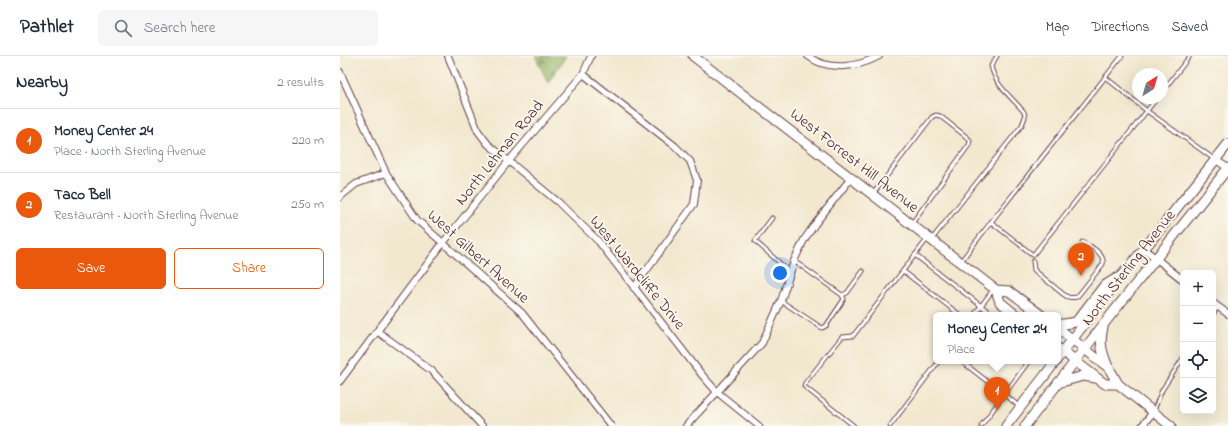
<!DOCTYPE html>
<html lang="en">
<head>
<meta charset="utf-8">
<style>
	body { margin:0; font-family:"Indie Flower",sans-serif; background:#f6f6f7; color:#1f2937 }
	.controls { position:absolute; right:12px; bottom:12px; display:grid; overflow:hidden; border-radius:6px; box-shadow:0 4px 16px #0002 }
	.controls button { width:36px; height:36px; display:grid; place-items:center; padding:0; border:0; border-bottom:1px solid #e0e1e3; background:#fff; color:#1f2937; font:20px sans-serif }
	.compass { position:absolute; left:792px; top:12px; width:36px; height:36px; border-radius:50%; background:#fff; box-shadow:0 4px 16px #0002; rotate:37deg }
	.you { position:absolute; left:440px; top:217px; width:14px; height:14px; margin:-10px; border:3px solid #fff; border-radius:50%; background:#1a73e8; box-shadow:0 0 0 6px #1a73e833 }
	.badge { display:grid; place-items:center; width:26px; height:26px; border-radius:50%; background:#ea580c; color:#fff; font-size:13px; font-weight:700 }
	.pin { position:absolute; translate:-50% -33px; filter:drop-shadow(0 1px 2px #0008) }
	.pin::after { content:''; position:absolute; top:21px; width:14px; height:12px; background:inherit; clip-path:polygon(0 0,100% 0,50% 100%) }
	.popup { position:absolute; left:593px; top:256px; width:128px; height:52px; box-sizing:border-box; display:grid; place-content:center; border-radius:6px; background:#fff; filter:drop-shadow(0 1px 3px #0005); font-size:13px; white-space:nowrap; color:#747a83 }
	.popup b { font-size:15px; color:#1f2937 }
	.popup::after { content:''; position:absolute; left:50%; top:100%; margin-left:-8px; border:8px solid transparent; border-top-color:#fff }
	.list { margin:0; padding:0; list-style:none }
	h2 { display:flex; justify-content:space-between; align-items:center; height:52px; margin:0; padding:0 16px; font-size:17px }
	h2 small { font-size:13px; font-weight:400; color:#747a83 }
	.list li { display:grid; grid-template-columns:26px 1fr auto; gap:12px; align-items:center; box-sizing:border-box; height:64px; padding:0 16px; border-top:1px solid #e0e1e3 }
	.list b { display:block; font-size:15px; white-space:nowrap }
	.list p { margin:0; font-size:13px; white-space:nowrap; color:#747a83 }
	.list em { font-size:13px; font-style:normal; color:#747a83 }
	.actions { display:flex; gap:8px; padding:12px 16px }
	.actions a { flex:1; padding:9px 0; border:1px solid #ea580c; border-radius:6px; text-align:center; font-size:14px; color:#ea580c }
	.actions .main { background:#ea580c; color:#fff }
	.icon { flex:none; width:22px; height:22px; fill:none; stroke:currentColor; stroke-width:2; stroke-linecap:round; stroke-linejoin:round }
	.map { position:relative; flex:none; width:888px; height:370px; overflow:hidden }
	header { display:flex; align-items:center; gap:24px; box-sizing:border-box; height:56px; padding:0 20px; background:#fff; border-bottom:1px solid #e0e1e3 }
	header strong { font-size:19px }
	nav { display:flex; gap:22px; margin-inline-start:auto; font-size:14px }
	.search { width:280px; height:36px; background:#f6f6f7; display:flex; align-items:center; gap:10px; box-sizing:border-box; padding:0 14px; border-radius:6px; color:#747a83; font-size:15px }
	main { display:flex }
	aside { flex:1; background:#fff }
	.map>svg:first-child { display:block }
	.forest { fill:url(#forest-firs); stroke:#706848 }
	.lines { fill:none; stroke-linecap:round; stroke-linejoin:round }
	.lane-casing { stroke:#633d44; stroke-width:5 }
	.street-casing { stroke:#633d44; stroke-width:8 }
	.secondary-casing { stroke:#633d44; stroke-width:11 }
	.lane { stroke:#fff; stroke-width:3 }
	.street { stroke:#fff; stroke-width:6 }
	.secondary { stroke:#fff; stroke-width:9 }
	.labels { text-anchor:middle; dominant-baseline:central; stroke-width:4; stroke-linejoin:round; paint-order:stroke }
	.street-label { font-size:16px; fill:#4a1f2b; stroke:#fbf7ec }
</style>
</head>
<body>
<header>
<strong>Pathlet</strong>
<div class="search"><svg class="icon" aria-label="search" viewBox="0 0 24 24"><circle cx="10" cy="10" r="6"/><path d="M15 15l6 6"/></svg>Search here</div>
<nav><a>Map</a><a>Directions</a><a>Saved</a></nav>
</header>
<main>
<aside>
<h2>Nearby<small>2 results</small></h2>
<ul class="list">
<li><span class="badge">1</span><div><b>Money Center 24</b><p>Place · North Sterling Avenue</p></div><em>220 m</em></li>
<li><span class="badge">2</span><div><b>Taco Bell</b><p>Restaurant · North Sterling Avenue</p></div><em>250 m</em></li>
</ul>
<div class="actions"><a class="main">Save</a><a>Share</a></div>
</aside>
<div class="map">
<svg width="888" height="370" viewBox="0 0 888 370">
	<defs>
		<pattern id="forest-firs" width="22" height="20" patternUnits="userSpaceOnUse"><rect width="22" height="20" fill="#95b265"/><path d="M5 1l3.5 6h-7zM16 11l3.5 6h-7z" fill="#7c9053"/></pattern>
	</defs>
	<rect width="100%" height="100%" fill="#fbf7ec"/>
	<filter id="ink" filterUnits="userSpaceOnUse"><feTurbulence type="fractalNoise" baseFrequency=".025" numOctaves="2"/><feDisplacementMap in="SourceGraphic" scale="8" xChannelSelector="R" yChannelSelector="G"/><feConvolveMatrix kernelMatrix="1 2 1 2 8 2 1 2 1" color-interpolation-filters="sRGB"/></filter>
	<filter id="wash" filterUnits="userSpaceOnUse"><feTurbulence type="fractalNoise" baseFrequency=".012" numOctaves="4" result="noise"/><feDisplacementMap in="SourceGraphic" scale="16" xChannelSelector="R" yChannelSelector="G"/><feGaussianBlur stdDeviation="0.9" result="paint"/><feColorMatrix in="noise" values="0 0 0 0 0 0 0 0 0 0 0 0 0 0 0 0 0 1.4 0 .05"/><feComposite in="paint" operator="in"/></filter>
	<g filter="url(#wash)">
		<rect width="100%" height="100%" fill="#f2e8cf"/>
		<!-- forest -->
		<path class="forest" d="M195,0H226L208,27Z"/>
	</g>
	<g filter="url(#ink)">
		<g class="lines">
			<!-- lane casing -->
			<g class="lane-casing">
				<g id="lane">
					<path d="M765,21L807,55L874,103"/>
					<path d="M822,36L850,0"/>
					<path d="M533,138L592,61L596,59L600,60L628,82L630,85L629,89L572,167"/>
					<path d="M432,162L415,185L450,216"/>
					<path d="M651,166L693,199L817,42"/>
					<path d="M592,183L682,69L685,61L684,56C671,40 656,31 651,10L657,0"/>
					<path d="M575,199L653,259"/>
					<path d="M621,205L651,166L782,0"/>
					<path d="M693,205L694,214L723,238C728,242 731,242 737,241L763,208C765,198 750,189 742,186"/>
					<path d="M563,215L620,259"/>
					<path d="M502,239L507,237L523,215"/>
					<path d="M441,245L482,272L486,270L504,243L502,239L454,205"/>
					<path d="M873,258L878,251"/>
					<path d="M634,259L653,234"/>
					<path d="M621,305L679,350"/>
					<path d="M814,354L822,334L843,302"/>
					<path d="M514,370L466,332L464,330L465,327L502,281L513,280L588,182"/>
					<path d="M550,370L599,305"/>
					<path d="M641,370L689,305"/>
				</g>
			</g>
			<!-- street casing -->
			<g class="street-casing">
				<g id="street">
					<path d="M108,0L138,75L148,88L218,146L259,186L362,319L377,336L419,370"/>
					<path d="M468,0C488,16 519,11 539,0"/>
					<path d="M0,16L46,117L77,164L182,257L271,370"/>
					<path d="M243,18L335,90L350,105L357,124L354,148L294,232"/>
					<path d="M876,104L888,112"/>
					<path d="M0,141L16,128L46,117"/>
					<path d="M804,193L843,224"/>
					<path d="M873,247L888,258"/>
					<path d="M37,275L92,315L142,370"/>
					<path d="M0,325L103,187L168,106L243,18L251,0"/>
					<path d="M346,370L422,287L441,245L454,205L464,184L475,168L511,122"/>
					<path d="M802,370L813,356"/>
				</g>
			</g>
			<!-- secondary casing -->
			<g class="secondary-casing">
				<g id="secondary">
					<path d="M353,0L656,234L669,235L701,259"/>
					<path d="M656,234L660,246L676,259"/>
					<path d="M718,268H724L736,266L764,230L777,222"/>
					<path d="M763,271C759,288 762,296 768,311"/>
					<path d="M718,272L769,312L778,328L831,370"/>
					<path d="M718,292L765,328H778"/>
					<path d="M718,302L782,219L804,193L888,88"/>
					<path d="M718,327L743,320L756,322"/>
					<path d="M666,370L716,305"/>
					<path d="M685,370L767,264L888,112"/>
				</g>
			</g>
			<!-- lane -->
			<use href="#lane" class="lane"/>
			<!-- street -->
			<use href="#street" class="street"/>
			<!-- secondary -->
			<use href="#secondary" class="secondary"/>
		</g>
	</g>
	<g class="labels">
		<!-- street labels -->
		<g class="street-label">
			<text transform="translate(160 97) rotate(-51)">North Lehman Road</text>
			<text transform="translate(514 105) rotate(38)">West Forrest Hill Avenue</text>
			<text transform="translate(138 201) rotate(42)">West Gilbert Avenue</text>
			<text transform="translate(789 212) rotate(-52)">North Sterling Avenue</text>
			<text transform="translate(297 217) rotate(51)">West Wardcliffe Drive</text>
		</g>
	</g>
</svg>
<div class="controls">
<button>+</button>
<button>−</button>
<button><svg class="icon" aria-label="locate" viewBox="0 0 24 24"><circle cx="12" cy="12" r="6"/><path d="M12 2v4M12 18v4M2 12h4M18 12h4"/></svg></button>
<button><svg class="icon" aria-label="layers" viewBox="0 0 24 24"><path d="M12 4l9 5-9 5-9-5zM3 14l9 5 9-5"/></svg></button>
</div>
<svg class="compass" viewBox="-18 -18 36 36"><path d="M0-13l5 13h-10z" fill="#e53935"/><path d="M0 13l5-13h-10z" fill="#747a83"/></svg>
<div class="you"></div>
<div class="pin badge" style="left:657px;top:354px">1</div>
<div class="popup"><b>Money Center 24</b>Place</div>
<div class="pin badge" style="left:741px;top:220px">2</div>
</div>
</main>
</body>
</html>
